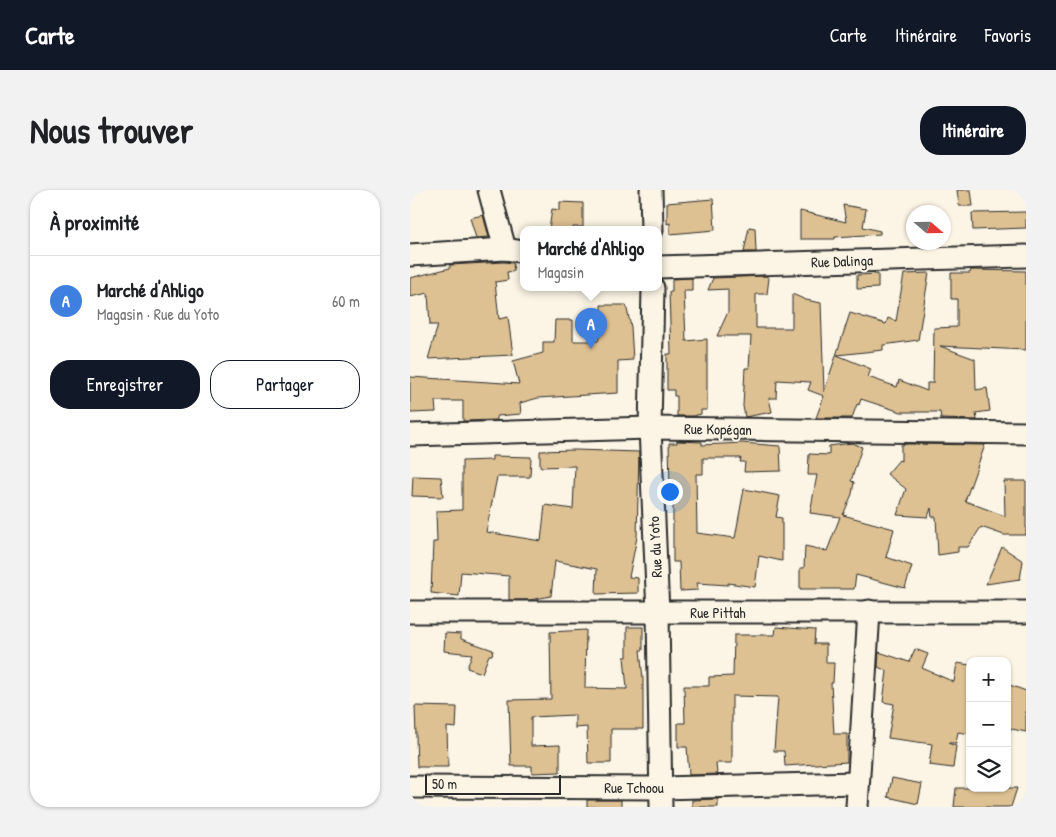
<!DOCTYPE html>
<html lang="fr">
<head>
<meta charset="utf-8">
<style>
	body { margin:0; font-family:"Patrick Hand",sans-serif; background:#f2f2f2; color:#202124 }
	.controls { position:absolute; right:15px; bottom:15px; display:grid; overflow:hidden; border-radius:10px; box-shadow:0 1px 4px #0004 }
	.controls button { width:45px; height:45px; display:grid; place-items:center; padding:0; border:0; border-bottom:1px solid #e0e0e0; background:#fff; color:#202124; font:25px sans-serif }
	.compass { position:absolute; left:496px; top:15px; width:45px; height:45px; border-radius:50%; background:#fff; box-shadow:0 1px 4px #0004; rotate:110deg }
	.scale { position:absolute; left:15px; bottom:12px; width:136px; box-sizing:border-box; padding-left:5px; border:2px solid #2b2b2b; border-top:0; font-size:14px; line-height:18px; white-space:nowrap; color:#2b2b2b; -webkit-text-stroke:4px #fcf5e5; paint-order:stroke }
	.you { position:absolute; left:259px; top:301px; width:18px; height:18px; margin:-12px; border:4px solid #fff; border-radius:50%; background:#1a73e8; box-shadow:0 0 0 8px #1a73e833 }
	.badge { display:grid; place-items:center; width:32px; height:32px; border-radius:50%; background:#111827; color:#fff; font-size:16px; font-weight:700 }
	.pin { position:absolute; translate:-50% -41px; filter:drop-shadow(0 1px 2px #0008) }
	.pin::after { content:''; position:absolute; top:26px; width:18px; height:15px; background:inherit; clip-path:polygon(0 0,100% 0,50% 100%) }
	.popup { position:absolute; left:110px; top:36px; width:142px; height:65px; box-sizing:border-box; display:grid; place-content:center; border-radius:10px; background:#fff; filter:drop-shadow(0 1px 4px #0005); font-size:16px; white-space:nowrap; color:#757577 }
	.popup b { font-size:19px; color:#202124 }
	.popup::after { content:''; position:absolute; left:50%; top:100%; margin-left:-10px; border:10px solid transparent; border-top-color:#fff }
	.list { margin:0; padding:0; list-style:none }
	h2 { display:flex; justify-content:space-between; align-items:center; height:65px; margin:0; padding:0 20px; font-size:21px }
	h2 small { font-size:16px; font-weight:400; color:#757577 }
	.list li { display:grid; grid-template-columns:32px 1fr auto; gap:15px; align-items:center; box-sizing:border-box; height:90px; padding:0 20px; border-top:1px solid #e0e0e0 }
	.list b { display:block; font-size:19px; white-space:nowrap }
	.list p { margin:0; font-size:16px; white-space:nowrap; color:#757577 }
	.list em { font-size:16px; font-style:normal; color:#757577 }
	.actions { display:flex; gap:10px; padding:15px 20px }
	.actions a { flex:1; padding:11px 0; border:1px solid #111827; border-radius:20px; text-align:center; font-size:18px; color:#111827 }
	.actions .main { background:#111827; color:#fff }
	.icon { flex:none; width:28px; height:28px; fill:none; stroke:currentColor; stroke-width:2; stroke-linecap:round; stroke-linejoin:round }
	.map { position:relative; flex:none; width:616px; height:617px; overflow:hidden; border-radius:20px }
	header { display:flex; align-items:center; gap:30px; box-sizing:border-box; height:70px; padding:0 25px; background:#111827; color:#fff }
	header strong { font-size:24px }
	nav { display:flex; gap:28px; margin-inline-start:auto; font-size:18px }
	.intro { display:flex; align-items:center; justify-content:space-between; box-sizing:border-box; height:120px; padding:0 30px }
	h1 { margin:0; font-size:35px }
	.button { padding:12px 22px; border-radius:20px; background:#111827; color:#fff; font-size:18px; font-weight:700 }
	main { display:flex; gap:30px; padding:0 30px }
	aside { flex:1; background:#fff; border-radius:20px; box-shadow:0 1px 4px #0004 }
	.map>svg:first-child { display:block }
	.building { fill:#dec192; stroke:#2b2b2b }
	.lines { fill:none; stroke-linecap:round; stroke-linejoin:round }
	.minor-casing { stroke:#2b2b2b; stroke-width:25 }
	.minor { stroke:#fcf5e5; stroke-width:21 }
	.labels { text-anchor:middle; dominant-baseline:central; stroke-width:4; stroke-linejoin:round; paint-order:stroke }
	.street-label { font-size:15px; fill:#2b2b2b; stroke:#fcf5e5 }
</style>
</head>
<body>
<header>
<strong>Carte</strong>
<nav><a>Carte</a><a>Itinéraire</a><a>Favoris</a></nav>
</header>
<div class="intro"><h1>Nous trouver</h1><a class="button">Itinéraire</a></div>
<main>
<aside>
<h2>À proximité<small></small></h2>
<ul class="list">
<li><span class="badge" style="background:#3f7fe0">A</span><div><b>Marché d'Ahligo</b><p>Magasin · Rue du Yoto</p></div><em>60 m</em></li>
</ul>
<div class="actions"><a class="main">Enregistrer</a><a>Partager</a></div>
</aside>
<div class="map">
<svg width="616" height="617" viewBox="0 0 616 617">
	<rect width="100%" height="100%" fill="#fcf5e5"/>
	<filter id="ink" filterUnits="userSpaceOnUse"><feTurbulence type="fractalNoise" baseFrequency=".02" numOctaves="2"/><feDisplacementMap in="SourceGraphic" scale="10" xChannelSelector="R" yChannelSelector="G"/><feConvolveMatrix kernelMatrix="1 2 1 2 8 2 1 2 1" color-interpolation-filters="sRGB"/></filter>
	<g filter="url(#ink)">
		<!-- building -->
		<g class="building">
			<path d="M547,0H561L563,16H549Z"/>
			<path d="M303,9L305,40L260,44V33L257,34V13Z"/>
			<path d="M150,12L173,13V37H163V40H139L142,19L150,20Z"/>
			<path d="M433,15L456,19L453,37L470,41V44L425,47V49H390V21L436,32Z"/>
			<path d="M616,22V38L563,40L562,23Z"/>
			<path d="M73,25L79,47L66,48L60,28Z"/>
			<path d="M339,37L345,38L346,62H334Z"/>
			<path d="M94,72L103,73L104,81L97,82L98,90L85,92L89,129L98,127L103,165L18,169L28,135H20L18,103L0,107V88L40,78V75Z"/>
			<path d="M561,80L616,81V160L530,156L565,169L566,200L577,198L580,221L566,223L567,230L531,229L530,222H491L451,209L449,215L447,214L442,228H406L414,206L398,200L401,192L367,190L366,208H359L362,222L335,227L333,216L335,178H339L341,146H307L318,122V99L298,100L303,88L356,86L359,88L357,104H346V138H382V104L396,110L411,113L414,202L440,123L476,134L478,128L486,131L494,84L519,83L508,150L473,155V160L427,165L461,179L458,187L487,197L489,190L517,201V193H523L524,138L547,137V109H541V83H560Z"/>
			<path d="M468,84V98L447,99V85Z"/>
			<path d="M282,88V101H274L276,151L297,149V220H291V224L283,226H267V206H264V200H257V164H261L259,102H262V89Z"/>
			<path d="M191,115H216L221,137L223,170L208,171V203L128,208L110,213L111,224L87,226V230L53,231V211H25L26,222L0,223V187L109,194L103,171L133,163V152H144L145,130H163V151H188L191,140Z"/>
			<path d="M267,251L292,252V255L332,253L370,256L371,281L334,282L335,272H330L331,268H293V284H286L287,343L325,348L334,299L370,306L366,327L372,328V371L349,366L345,397L318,393V395L287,393L288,400L270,401L269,372H263V298H260L259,253H267Z"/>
			<path d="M442,253L452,257L441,291L444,292L442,304L433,325L484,339L476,367L502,376L495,398L446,385L444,399H390V378H394L395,356L417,361L430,327L400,323L407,285H398L399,264L419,265V256Z"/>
			<path d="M498,254L575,255L555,311L595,326L594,291H616V345H594L571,337L558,357H548V362L528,365L526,327H522L521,318L518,327L487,325L496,299L477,284L489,270L491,271V255Z"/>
			<path d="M165,260L229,262L227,347L219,387L228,388V403L186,404L187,379L145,371L141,406L120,410H99V386L51,382L49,406L21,403L23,352H27L26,321L52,320V271L82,270V266L121,267L120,287H87L76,342L131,351L135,315L163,319L165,276L130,277V261Z"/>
			<path d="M3,286L31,287L33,307L2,306Z"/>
			<path d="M592,357L613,371L610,389L576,394Z"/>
			<path d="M217,437H233V460H230L233,489V539H201V573H178L177,537L165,538V525L121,527V556L150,555V582L122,583V576H101L99,510L141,509L140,442L176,440L175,498L217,499L214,467H217Z"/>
			<path d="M366,437L405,440L404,454H416V473H424L423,493H421L424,544H437V572L375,576L374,561H364L368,507L322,506V573H306L307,584L279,585L277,557H268V533H275L274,496H299V487L323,486L324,445H365Z"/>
			<path d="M35,443L51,444V449L83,460L82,465H79L72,483L57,478L62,464L34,461Z"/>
			<path d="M505,459L518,464L512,478L544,492L547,473L560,475V544L548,542L546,553H538L546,556L543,578L519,575L522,554L478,548L484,514L473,512L477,481L468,477L469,462L499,472Z"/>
			<path d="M597,494L616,501V542L597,538Z"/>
			<path d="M5,516L47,517L46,538L37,537L38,577H7Z"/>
			<path d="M482,588L512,594L508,614L478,607Z"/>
			<path d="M546,598H607L601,617H544Z"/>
			<path d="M308,609V617H282V610Z"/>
			<rect x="177" y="610" width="34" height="7"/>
		</g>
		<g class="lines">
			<!-- minor casing -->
			<g class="minor-casing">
				<g id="minor">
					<path d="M79,0L95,59"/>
					<path d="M241,0L242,40"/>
					<path d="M0,65L95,59L114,62"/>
					<path d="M248,77L616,66"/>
					<path d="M243,98L240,238L248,423L251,617"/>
					<path d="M0,245L240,238L616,243"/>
					<path d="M0,422H616"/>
					<path d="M0,597L251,598L448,593"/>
					<path d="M447,617L459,421"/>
				</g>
			</g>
			<!-- minor -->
			<use href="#minor" class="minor"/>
		</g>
	</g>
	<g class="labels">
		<!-- street labels -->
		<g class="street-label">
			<text transform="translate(432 71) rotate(-2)">Rue Dalinga</text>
			<text transform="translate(308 239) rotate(1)">Rue Kopégan</text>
			<text transform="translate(245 357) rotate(-93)">Rue du Yoto</text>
			<text x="308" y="422">Rue Pittah</text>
			<text x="224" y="597">Rue Tchoou</text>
		</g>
	</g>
</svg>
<div class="controls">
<button>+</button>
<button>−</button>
<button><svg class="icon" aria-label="layers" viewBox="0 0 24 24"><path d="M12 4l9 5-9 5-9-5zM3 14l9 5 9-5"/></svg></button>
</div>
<svg class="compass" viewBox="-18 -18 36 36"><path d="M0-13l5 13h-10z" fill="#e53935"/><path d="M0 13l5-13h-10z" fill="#757577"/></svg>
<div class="scale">50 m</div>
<div class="you"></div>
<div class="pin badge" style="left:181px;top:159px;background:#3f7fe0">A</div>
<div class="popup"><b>Marché d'Ahligo</b>Magasin</div>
</div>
</main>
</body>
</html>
